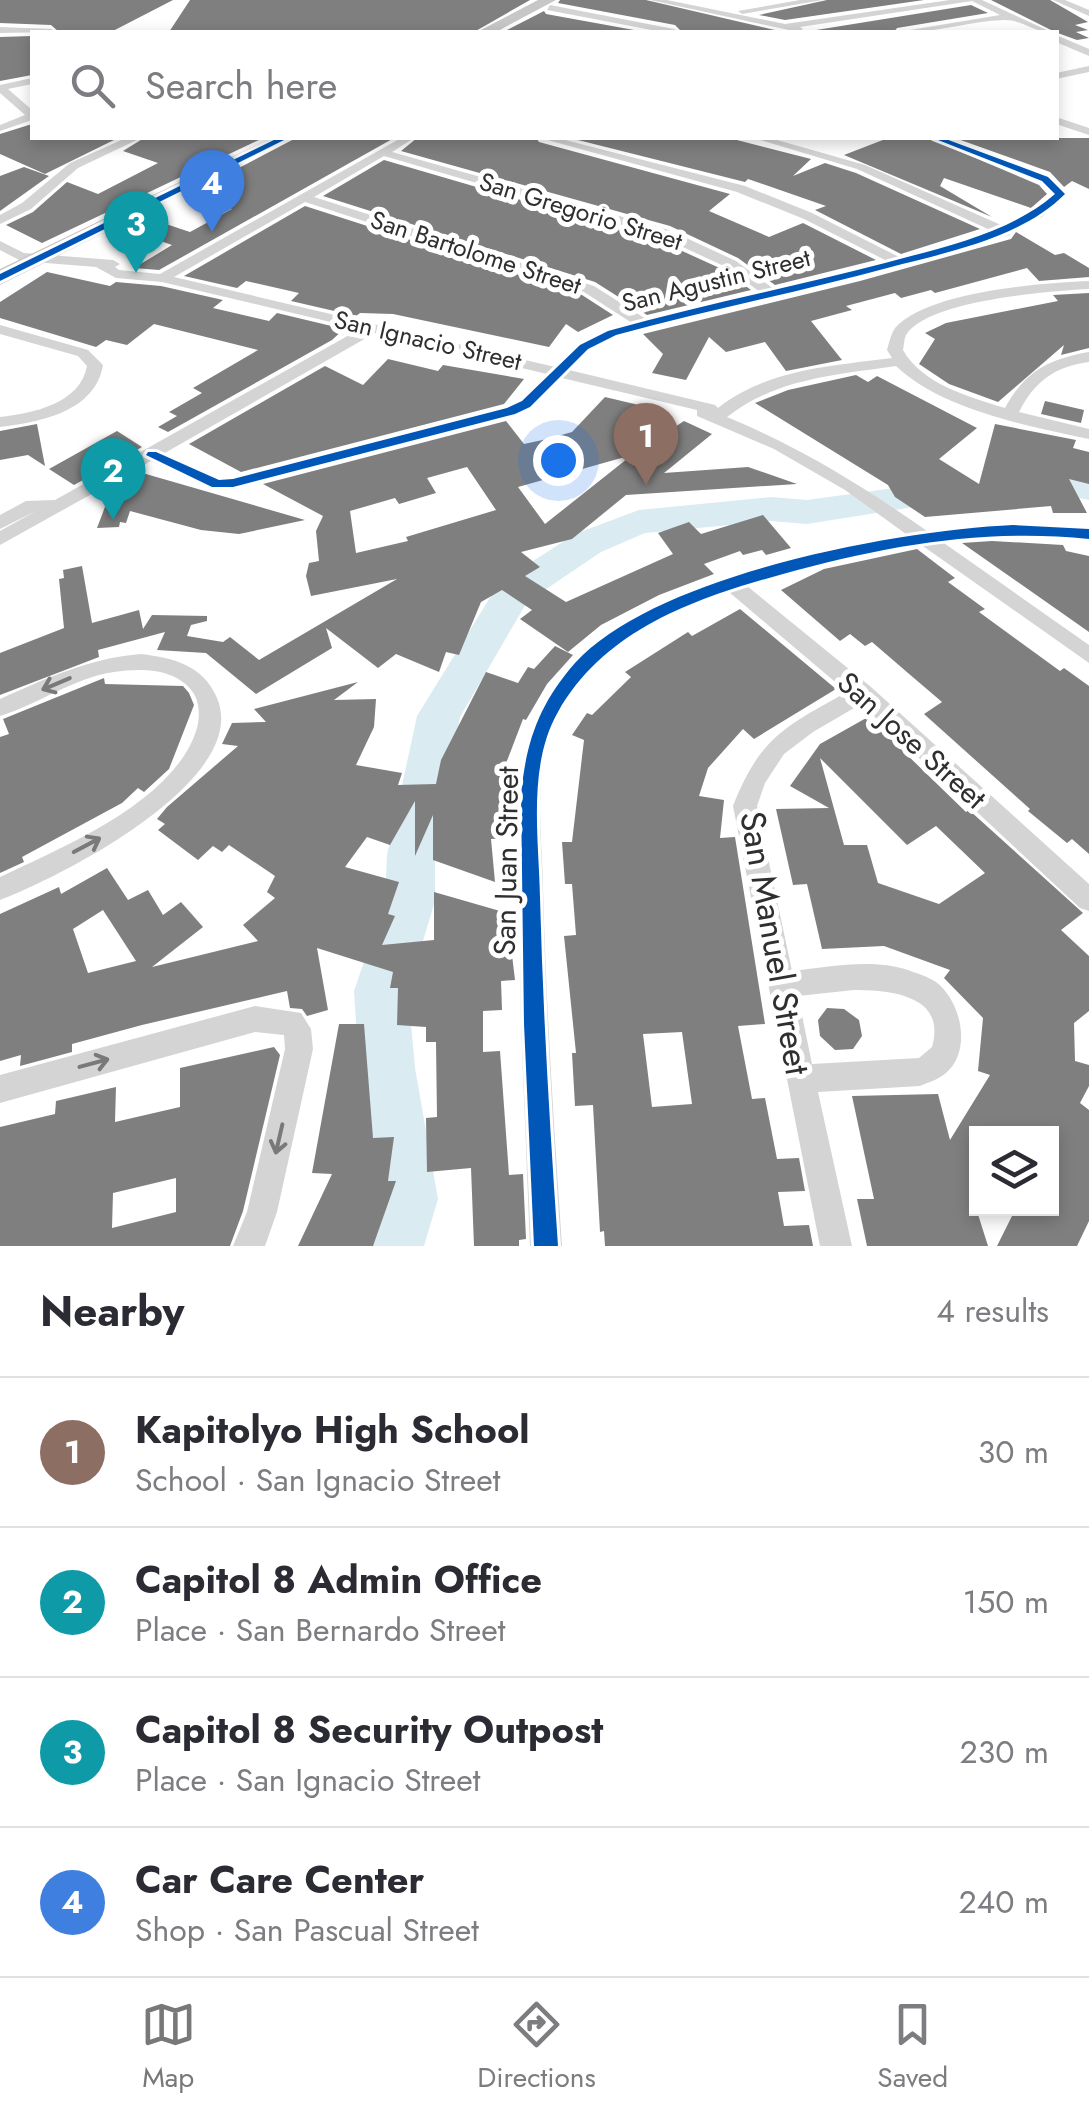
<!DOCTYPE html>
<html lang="en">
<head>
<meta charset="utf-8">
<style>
	body { margin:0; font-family:Jost,sans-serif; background:#f2f2f3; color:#2b2b33 }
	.controls { position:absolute; right:30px; bottom:30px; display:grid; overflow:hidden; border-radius:0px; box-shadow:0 5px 15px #0003 }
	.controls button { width:90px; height:90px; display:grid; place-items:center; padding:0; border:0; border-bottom:2px solid #e1e1e2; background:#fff; color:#2b2b33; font:50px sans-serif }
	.you { position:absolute; left:558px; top:460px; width:35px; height:35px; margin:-25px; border:8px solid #fff; border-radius:50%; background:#1a73e8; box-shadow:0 0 0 15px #1a73e833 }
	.badge { display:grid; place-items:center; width:65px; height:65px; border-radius:50%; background:#787878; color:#fff; font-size:32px; font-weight:700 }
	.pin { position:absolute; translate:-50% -82px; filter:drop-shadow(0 2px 5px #0008) }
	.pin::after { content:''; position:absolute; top:52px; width:35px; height:30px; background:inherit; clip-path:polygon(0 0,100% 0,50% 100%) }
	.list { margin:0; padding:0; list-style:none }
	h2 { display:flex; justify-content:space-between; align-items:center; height:130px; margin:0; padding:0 40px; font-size:42px }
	h2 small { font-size:32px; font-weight:400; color:#7c7c81 }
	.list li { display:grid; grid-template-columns:65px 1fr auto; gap:30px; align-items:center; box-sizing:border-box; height:150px; padding:0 40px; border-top:2px solid #e1e1e2 }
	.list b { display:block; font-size:38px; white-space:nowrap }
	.list p { margin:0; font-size:32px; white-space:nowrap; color:#7c7c81 }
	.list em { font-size:32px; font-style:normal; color:#7c7c81 }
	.icon { flex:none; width:55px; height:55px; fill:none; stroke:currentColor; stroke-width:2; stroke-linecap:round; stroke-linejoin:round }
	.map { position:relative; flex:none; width:1089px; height:1246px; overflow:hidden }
	.search { position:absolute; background:#fff; box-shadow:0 5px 15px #0003; left:30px; right:30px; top:30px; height:110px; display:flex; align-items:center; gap:25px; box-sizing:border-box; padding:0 35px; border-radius:0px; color:#7c7c81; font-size:38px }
	.sheet { height:730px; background:#fff }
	nav { display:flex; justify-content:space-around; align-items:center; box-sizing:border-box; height:140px; border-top:2px solid #e1e1e2; background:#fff; font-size:28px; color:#7c7c81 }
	nav a { display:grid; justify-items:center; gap:5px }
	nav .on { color:#787878 }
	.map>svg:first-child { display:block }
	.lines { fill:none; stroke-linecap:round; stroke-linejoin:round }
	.river { fill:#daebf1; fill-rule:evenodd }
	.building { fill:#7f7f7f; fill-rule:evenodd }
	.minor { fill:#d4d4d4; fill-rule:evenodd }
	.primary { fill:#c7c7c7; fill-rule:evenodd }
	.cycleway-casing { stroke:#fff; stroke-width:6 }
	.cycleway { fill:#0057b8; fill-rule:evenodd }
	.oneway { stroke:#797979 }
	.labels { text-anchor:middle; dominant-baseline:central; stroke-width:10; stroke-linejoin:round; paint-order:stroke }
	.far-street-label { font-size:25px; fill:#2f2f2f; stroke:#fff }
	.street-label { font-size:30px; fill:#2f2f2f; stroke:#fff }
	.near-street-label { font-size:35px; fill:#2f2f2f; stroke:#fff }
</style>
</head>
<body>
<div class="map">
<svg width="1089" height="1246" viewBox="0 0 1089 1246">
	<rect width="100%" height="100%" fill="#fff"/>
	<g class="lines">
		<!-- river -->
		<g class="river">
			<path d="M1041,469L1089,478V500L1041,491L1020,494L1008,491L1003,483L1008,475Z"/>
			<path d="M952,480L964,483L970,491L964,499L807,524L771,521L645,533L601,552L527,602L460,717L435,855V901L408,991L415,1068L438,1199L424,1246H362L378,1199L359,1068L354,991L385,901L387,855L417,716L499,583L575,534L639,510L771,497L807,500Z"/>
		</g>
	</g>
	<!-- building -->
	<g class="building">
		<path d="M0,0H173L111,32H59L51,25L0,23Z"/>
		<path d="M190,0H530L474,32H169Z"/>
		<path d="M560,0H646L783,32H682L675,25L558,3Z"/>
		<path d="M827,0H924L785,20L759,15Z"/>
		<path d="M991,0H1050L1088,22L1075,25L1088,30L1076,32L1089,38L1077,40L1055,32Z"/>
		<path d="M971,5L988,13L897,28L894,32H804Z"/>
		<path d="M544,11L546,14L645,32H503Z"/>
		<path d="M32,36V75L0,81V37Z"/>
		<path d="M32,124V138H118L45,174L0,154V134Z"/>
		<path d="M144,138H263L42,243L6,225L33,212L67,182L98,194L158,163L123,151Z"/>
		<path d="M296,138H394L159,270L134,268L172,245L123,228L145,217L190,232L232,209L223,206L230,202L197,190Z"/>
		<path d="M417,138H536L539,142L730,194L709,211L769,237L803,223L876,260L775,285L738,258L670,226L401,151Z"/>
		<path d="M570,138H729L811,159L793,176L825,163L856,173L980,229L901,254L815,210L826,206L748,179L745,182Z"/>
		<path d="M888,138H928L1039,185L1047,194L1031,208L944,178L940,186L992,217L844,155Z"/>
		<path d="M955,138H1089V189L1072,181L1064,187L1050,172Z"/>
		<path d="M384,160L658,240L724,270L751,290L647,315L595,282L323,196Z"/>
		<path d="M24,167L49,176L0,211V176Z"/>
		<path d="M305,206L582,295L613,315L578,332L566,324L549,347L393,314L360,313L356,316L291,301L299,293L246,281L237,288L184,276Z"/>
		<path d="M1016,232L1055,255L1064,253L1089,268V277L1039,281L1027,268L935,293L931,290L901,298L895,293L846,306L852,310L811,321L842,360L786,371L765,342L726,352L709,337L686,380L652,373L663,354L643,334L860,281L1011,239Z"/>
		<path d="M47,272L110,286L116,282L161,286L223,300L213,308L269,321L277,313L344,329L332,340L168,432L158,427L177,416L169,412L202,393L193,388L258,350L154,324L127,345L106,340L96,347L0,318V302Z"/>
		<path d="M1089,293V348L1061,355L1064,345L998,402L949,384L919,364L935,339L925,333L946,323L1058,301L1053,295Z"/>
		<path d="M388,359L438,371L443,365L524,379L504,404L241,472L189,444L325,366L363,385Z"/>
		<path d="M856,375L868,382L877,376L977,428L939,459L979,484L995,424L1076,440L1073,448L1089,452V484L1069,479L1087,513H1053L1051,506L925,517L895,497L888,485L755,403L788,390Z"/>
		<path d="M605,397L668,412L652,442L684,421L712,434L664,473L748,467L797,484L626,495L572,539L521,552L540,567L525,576L566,602L673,554L658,533L689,522L701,534L763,515L791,548L766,555L762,550L743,555L740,551L704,564L714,574L659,595L601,625L568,652L520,619L532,610L502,590L481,602L459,655L446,652L439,672L396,654L378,668L326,628L332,648L256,694L206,653L157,650L165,632L98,650L99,657L0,695V653L64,628L59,579L64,578L63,570L82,566L92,623L139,610L143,629L152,615L207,616V621L191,625L187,636L223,642L230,637L259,660L397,579L311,596L306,576L309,563L319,561L316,531L323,516L263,484L506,421L524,444L547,439L572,432ZM632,455L545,524L518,487ZM467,467L496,510L406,537L408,541L356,553L350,511L395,498L399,504L436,493L427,478Z"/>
		<path d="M1045,401L1084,410L1081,423L1041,414Z"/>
		<path d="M37,424L45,466L28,455L0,460V431Z"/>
		<path d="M117,431L142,447L74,485L49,469Z"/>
		<path d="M139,472L305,520L239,534L201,530L130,511L126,523L120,522L119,527L97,528L108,499L100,494Z"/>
		<path d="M992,541L1063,545L1066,551L1089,556V632L962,543Z"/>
		<path d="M917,549L955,578L948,582L985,609L979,612L1060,671L1064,668L1089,686V854L1072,839L1067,843L1028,811L1030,809L924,714L942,702L908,673L872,642L865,646L850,634L840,641L781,590L824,569Z"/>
		<path d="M740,609L836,689L754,739L743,729L708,768L699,796L724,800L720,838L735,837L765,1024L738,1026L752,1099L765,1098L777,1159L799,1158L805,1191L778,1192L784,1226L809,1225L813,1246H605L604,1231L600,1232L593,1105L575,1106L572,1053H576L564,936L576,935L572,884H565L562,842H572L584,740L572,735L587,713L592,715L631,677L625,672L688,632L692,636ZM682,1032L692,1104L652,1107L643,1034Z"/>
		<path d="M555,646L573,655L547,684L526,720L523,719L505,766H513L509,788L512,838L491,839L495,882L433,860V815L415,856V801L390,845L367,837L345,867L399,882L388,914L395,916L382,945L434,940V892L507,913L515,980L501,981L502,1010L483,1011V1052L500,1051L509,1175L523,1174L526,1239L519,1240V1246H474L471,1168L427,1172L426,1118L437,1117L436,1042H426V1027L397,1025L398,988H390L393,972L317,948L328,1010L307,1016L302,1009L290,1008L287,991L142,1025L72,1044V1052L20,1066L21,1055L0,1061V914L59,887L61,894L107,868L128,900L148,890L163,915L181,902L203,927L152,967L258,941L243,925L275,898L267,892L275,876L229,845L222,852L213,846L198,860L158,830L165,824L157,819L167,807L238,746L222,744L232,723L266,722L254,709L358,682L334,700L376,699L374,727L356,765L402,773L398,785L436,784L441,760L486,672L518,683L528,667L534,669ZM103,910L136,961L88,973L73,929Z"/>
		<path d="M104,678L105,684L183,686L189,693L194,705L169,769L144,792L138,788L122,803L22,857L24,862L0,873V737L9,734L3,719Z"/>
		<path d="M868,717L966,812L969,810L1083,913L1061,930L1089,956V1011L1074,1023L1075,1061L1089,1065V1086L1080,1103L1089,1110V1221L1077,1246H997L1016,1208H1052V1134H976V1208L988,1246H867L857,1199H874L852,1096L938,1094L950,1140L990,1075L978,1071L983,1018L944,978L950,970L884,946L822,949L807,884L793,885L776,809L829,808L790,786L820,744ZM820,758L907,845L936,826L985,873L939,904L878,883L867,845H844Z"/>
		<path d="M827,1008L844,1009L859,1020L862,1036L853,1049L835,1050L820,1036L818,1020Z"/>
		<path d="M339,1024H364L373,1138L394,1137L388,1181H396L373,1246H298L332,1174L312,1173Z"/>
		<path d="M274,1047L280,1055L243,1211L230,1246H0V1127L55,1114L56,1101L116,1087L115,1122L180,1107V1068ZM176,1178V1212L112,1228L113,1193Z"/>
	</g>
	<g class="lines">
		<!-- minor -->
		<g class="minor">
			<path d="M650,0H667L785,24L950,0H982L1051,32C1034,33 1021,19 1004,20C969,21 934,34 898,32L1000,15L972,1L800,27L803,29L798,32Z"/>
			<path d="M800,0H823L742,14L738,11Z"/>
			<path d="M1053,0H1065L1089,10V16Z"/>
			<path d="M550,5L674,29L679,32H662L547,10Z"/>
			<path d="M0,27L51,29L56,32L0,33Z"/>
			<path d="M1056,35L1089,49V56L1056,42Z"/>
			<path d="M1089,66V72L1056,79V73Z"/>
			<path d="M32,78V84L8,89L32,110V120L0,131V125L25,115L0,93V85Z"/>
			<path d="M1056,117L1089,128V135L1056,124Z"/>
			<path d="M126,138H141L78,168L31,209L0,224V215L22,203L70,163Z"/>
			<path d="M401,138H414L392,152L669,230L736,261L774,289L887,261L804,219L737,192L540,138H557L745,186L812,213L901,258L990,230L857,169L754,138H770L865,165L1001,225L1033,211L1053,194L1041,182L932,138H946L1049,176L1066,194L1042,217L1010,230V235L859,277L617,336L589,350L569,370L715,405L718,408C768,369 831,366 892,358L887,350C889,343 891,334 895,328C928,291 1041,283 1089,281V289C1051,291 927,300 906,335C904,339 904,345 903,350C922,384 969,397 1005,408C1025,371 1049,359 1089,352V362C1054,367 1035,381 1019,412L1089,429V439C1029,426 942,410 896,366C836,375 777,378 727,417C801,448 861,485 927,531L1013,523L1089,528V540L1013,535L941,541L1089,645V663L920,544L827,564L747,586L871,687L1089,884V911L1080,908L861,704L813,732L784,754L765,783L757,806L792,971C829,967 871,958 908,970C916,973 929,977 936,982C961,1001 972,1049 947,1072C940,1079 929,1082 920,1086L818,1092L852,1246H820L733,806C760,737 786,726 847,692L729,592C659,616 589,651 556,721C532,770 542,834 543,887C546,1007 554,1126 562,1246H530L521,1024L519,795C530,647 645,600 771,566C816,554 861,542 906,534L845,490L774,449L697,416V410L562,378L532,407L517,414L233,488H211L151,461L0,545V531L36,511L0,529V515L26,501L55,500L360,329L162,282L116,278L96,267L21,261L0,250V241L24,253L113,260L120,264L115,267L119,270L160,274ZM384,156L659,236L726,267L760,292L646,319L594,286L314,197ZM305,202L584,292L632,323C598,332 580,342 555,367L174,277ZM375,333L547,374L520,401L505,408L233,478H219L163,454ZM854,990C890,990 947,995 932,1047L919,1058L812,1064L798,996Z"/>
			<path d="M0,325L88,350L103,365C95,412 40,422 0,427V417C33,413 80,404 87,366L78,356L0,334Z"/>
			<path d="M141,654C174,658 203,665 217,698C252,780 59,878 0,900V877C63,847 176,801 197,728C200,717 200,701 192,691C175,668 140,668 114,672C73,678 39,704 0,716V699C47,678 90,658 141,654Z"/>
			<path d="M255,1006L301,1013L311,1029L313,1049L277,1212L265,1246H233L247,1212L285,1049L284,1035L255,1032L0,1103V1075Z"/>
		</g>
		<!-- primary -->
		<g class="primary">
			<path d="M538,0H556L496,32H477Z"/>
			<path d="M271,138H293L0,285V269Z"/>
		</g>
		<!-- cycleway casing -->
		<g class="cycleway-casing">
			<g id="cycleway">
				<path d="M278,138H288L0,281V274Z"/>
				<path d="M933,138H943L1048,177L1065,194C1021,238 949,252 891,267C800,292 707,310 616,335L588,349L530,407L515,414L233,487H212L146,455L148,452H156L219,480L233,479L507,408L522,401L580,345L608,331C700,305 793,287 885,263C943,247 1009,234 1055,194L1042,181Z"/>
				<path d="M1013,525L1089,529V539C984,528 884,546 783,574C696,598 605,629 558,712C527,766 539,839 540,898C543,1014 550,1130 558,1246H534L524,1024L521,795C526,742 539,704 575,663C655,575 897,530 1013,525Z"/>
			</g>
		</g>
		<!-- cycleway -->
		<use href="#cycleway" class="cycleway"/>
	</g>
	<!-- one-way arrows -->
	<defs><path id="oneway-shaft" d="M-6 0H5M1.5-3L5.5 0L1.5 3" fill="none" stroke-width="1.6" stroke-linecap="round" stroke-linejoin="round" transform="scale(2.5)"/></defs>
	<g class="oneway">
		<use href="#oneway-shaft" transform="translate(56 684) rotate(157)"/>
		<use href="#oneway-shaft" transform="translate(87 845) rotate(-28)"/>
		<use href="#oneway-shaft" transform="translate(94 1063) rotate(-15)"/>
		<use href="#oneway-shaft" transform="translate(279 1139) rotate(103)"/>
	</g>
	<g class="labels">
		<!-- far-street labels -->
		<g class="far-street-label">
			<text transform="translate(581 211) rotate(17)">San Gregorio Street</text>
			<text transform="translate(476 252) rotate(18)">San Bartolome Street</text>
			<text transform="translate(716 280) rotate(-14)">San Agustin Street</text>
			<text transform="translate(428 340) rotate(13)">San Ignacio Street</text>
		</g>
		<!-- street labels -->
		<g class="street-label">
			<text transform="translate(912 740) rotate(42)">San Jose Street</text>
			<text transform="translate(506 861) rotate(-89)">San Juan Street</text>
		</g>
		<!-- near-street labels -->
		<g class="near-street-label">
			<text transform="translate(775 943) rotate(80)">San Manuel Street</text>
		</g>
	</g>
</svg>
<div class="controls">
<button><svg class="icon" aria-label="layers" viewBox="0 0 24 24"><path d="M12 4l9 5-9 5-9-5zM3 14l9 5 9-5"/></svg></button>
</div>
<div class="you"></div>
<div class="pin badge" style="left:646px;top:485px;background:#8d6e63">1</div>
<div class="pin badge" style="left:113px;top:520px;background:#0f9aa8">2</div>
<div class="pin badge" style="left:136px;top:273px;background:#0f9aa8">3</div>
<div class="pin badge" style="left:212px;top:232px;background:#3f7fe0">4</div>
<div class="search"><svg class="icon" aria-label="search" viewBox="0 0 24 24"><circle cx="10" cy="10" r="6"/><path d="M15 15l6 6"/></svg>Search here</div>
</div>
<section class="sheet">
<h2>Nearby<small>4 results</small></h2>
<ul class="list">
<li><span class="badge" style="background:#8d6e63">1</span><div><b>Kapitolyo High School</b><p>School · San Ignacio Street</p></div><em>30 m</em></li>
<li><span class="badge" style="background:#0f9aa8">2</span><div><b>Capitol 8 Admin Office</b><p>Place · San Bernardo Street</p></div><em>150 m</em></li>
<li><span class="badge" style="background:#0f9aa8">3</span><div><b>Capitol 8 Security Outpost</b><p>Place · San Ignacio Street</p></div><em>230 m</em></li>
<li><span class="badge" style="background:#3f7fe0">4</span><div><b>Car Care Center</b><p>Shop · San Pascual Street</p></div><em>240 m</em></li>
</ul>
</section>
<nav>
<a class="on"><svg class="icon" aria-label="map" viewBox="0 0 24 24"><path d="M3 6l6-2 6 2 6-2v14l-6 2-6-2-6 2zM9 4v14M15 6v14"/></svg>Map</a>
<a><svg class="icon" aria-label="directions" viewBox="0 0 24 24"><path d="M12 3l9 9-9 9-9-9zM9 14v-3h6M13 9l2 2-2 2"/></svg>Directions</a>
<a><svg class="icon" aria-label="saved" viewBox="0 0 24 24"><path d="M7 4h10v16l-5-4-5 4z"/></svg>Saved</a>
</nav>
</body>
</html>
